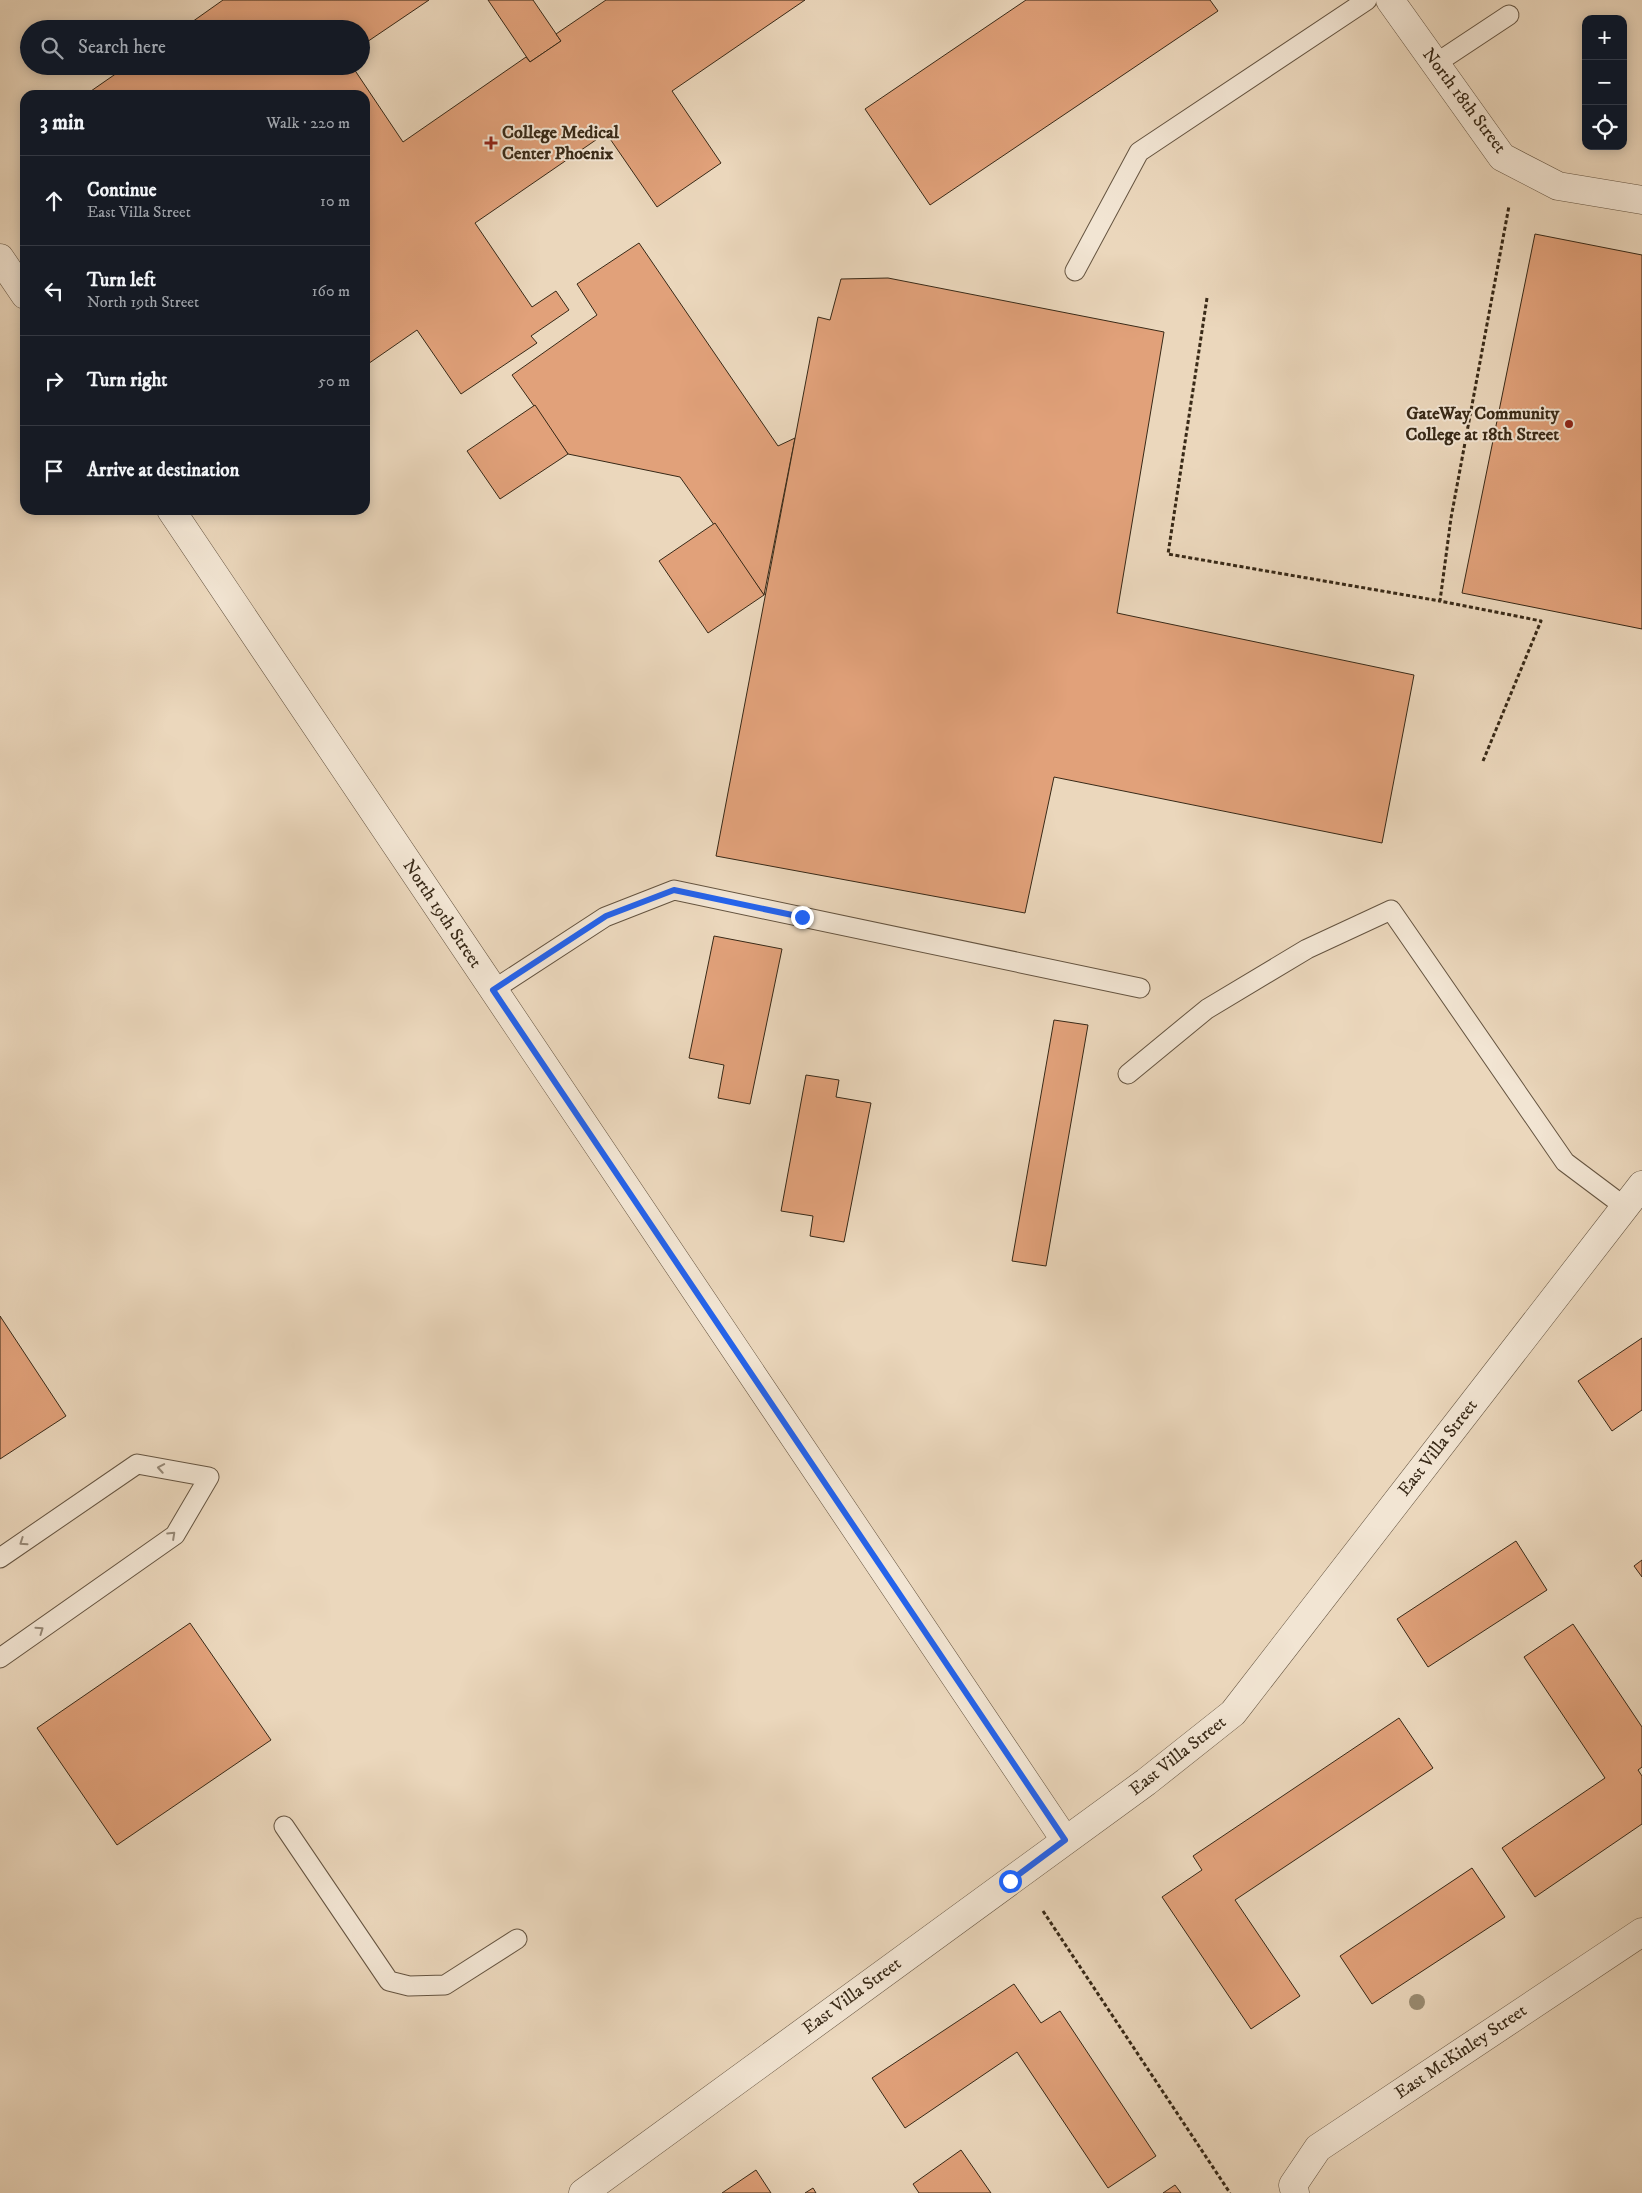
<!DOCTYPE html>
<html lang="en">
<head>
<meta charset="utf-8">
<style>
	body { margin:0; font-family:"IM FELL DW Pica",serif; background:#20242c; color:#f1f3f6 }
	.controls { position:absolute; right:15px; top:15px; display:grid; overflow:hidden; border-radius:10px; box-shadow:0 2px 12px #0003 }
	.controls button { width:45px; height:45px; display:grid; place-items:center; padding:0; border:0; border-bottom:1px solid #363941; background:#171b24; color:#f1f3f6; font:25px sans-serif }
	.stop { position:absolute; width:15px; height:15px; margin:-11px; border:4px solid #2563eb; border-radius:50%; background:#fff }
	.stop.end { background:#2563eb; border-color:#fff; box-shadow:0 1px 5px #0008 }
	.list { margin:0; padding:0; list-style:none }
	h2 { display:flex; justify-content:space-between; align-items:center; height:65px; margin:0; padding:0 20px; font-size:21px }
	h2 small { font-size:16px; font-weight:400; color:#9ea1a6 }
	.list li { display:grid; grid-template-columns:32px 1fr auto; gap:15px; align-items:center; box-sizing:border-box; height:90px; padding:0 20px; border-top:1px solid #363941 }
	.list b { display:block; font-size:19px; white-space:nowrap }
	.list p { margin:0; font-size:16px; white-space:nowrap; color:#9ea1a6 }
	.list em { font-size:16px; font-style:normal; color:#9ea1a6 }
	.icon { flex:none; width:28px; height:28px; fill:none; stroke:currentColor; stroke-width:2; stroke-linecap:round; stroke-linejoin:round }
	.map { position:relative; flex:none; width:1642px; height:2193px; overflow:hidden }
	.search { position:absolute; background:#171b24; box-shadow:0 2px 12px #0003; left:20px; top:20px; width:350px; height:55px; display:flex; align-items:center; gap:12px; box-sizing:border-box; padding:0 18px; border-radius:28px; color:#9ea1a6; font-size:19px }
	.panel { position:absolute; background:#171b24; box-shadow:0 2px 12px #0003; left:20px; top:90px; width:350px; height:425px; border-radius:15px }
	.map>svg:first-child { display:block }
	.building { fill:#e1a17a; stroke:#382917 }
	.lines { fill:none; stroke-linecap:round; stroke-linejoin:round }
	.service-casing { stroke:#655440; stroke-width:21 }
	.minor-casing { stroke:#655440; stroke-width:29 }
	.path { stroke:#382917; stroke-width:3; stroke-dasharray:4 2.5; stroke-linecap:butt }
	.service { stroke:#f2e5d3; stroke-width:19 }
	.minor { stroke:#f2e5d3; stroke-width:28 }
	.tree { fill:#9a8c72 }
	.oneway { stroke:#958775 }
	.route { stroke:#2563eb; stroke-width:6 }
	.poi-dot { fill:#8f2418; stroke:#f2e5d3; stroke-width:2 }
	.labels { text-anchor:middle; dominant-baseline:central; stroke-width:4; stroke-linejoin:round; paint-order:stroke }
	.street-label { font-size:18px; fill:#382917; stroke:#f2e5d3 }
	.poi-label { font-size:18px; font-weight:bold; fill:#382917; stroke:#f2e5d3; text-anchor:start }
</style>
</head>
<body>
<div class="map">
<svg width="1642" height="2193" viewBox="0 0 1642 2193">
	<rect width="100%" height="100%" fill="#ebd7bc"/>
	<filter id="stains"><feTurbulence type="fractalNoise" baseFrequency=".004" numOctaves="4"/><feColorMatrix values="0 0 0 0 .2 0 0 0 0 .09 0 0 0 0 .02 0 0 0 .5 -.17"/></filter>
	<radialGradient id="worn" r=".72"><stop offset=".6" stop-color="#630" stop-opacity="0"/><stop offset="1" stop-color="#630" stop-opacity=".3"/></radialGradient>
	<!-- building -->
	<g class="building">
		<path d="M223,0H429L361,46V29H182Z"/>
		<path d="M488,0H533L561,41L530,62Z"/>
		<path d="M606,0H805L672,91L721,163L657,207L606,133L475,223L532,307L556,291L569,310L531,336L537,343L461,394L417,330L365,366V95H93L91,91L127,66H352L403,142L526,57L530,62L561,41L556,34Z"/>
		<path d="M1026,0H1210L1218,11L930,205L865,109Z"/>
		<path d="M1535,234L1642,255V629L1462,593Z"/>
		<path d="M639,243L778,446L795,438L764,595L680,477L568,454L512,375L597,315L577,284Z"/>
		<path d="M888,278L1164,332L1117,613L1414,675L1382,843L1054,777L1025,913L716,856L818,317L830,320L841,279Z"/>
		<path d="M535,405L568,454L500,499L467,451Z"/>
		<path d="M715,523L764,595L708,633L659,561Z"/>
		<path d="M714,936L782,949L750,1104L718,1098L724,1065L689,1058Z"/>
		<path d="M1054,1020L1088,1025L1046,1266L1012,1261Z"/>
		<path d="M806,1075L839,1080L836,1097L871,1103L844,1242L810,1236L813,1216L781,1211Z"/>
		<path d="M0,1316L66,1416L0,1459Z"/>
		<path d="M1642,1338V1410L1612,1431L1578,1381Z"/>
		<path d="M1516,1541L1547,1590L1428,1667L1397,1619Z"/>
		<path d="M1642,1560V1577L1634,1566Z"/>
		<path d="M190,1623L271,1740L117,1845L37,1728Z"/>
		<path d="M1573,1624L1642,1727V1767L1638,1770L1642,1776V1824L1535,1897L1502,1848L1605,1778L1524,1657Z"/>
		<path d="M1399,1718L1433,1768L1235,1900L1300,1996L1251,2029L1162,1897L1202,1870L1193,1856Z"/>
		<path d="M1472,1868L1505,1917L1372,2004L1340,1956Z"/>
		<path d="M1014,1984L1041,2023L1060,2011L1156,2156L1108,2188L1017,2052L905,2128L872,2078Z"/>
		<path d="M961,2150L991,2193H919L913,2184Z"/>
		<path d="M756,2170L771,2193H722Z"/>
		<path d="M1175,2185L1181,2193H1163Z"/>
		<path d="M813,2188L816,2193H805Z"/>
	</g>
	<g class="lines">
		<!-- service casing -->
		<g class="service-casing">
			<g id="service">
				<path d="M1435,64L1509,15"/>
				<path d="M1075,271L1139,152L1367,0"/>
				<path d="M493,990L605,917L674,890L1140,988"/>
				<path d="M1128,1074L1207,1009L1307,949L1391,910L1565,1162L1625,1207"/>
				<path d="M0,1558L137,1464L209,1477L175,1535L0,1658"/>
				<path d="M284,1826L389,1981L409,1986L445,1985L517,1939"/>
			</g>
		</g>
		<!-- minor casing -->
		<g class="minor-casing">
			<g id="minor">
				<path d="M1390,0L1502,157L1558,186L1642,200"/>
				<path d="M0,258L25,295"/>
				<path d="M171,510L1065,1840"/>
				<path d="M583,2193L1146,1782L1233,1713L1642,1185"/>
				<path d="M1295,2193L1293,2185L1318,2148L1642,1932"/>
			</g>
		</g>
		<!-- path -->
		<g class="path">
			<path d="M1207,298L1168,554L1440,601"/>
			<path d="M1483,761L1541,621L1440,601L1451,518L1509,206"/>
			<path d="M1043,1911L1230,2193"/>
		</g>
		<!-- service -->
		<use href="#service" class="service"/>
		<!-- minor -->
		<use href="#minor" class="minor"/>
	</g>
	<!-- trees -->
	<circle class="tree" cx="1417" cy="2002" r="8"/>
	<!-- one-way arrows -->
	<defs><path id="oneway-chevron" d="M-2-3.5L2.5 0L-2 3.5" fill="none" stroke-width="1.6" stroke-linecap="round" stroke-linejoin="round" transform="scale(1.25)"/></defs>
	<g class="oneway">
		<use href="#oneway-chevron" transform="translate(161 1468) rotate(-170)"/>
		<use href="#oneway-chevron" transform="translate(172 1535) rotate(-43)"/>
		<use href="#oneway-chevron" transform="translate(23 1542) rotate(146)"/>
		<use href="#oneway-chevron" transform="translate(40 1630) rotate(-35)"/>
	</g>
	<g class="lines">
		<!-- route -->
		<path class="route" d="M802,917L674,890L606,916L493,990L1065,1840L1010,1881"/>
	</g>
	<!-- markers -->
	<g class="poi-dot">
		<path d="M488.5 135.5h5v5h5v5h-5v5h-5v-5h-5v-5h5z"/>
		<circle cx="1569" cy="424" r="5"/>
	</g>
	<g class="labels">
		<!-- street labels -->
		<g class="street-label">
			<text transform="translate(1464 101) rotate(53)">North 18th Street</text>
			<text transform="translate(442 914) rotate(56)">North 19th Street</text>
			<text transform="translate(1438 1448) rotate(-52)">East Villa Street</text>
			<text transform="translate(1178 1756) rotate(-38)">East Villa Street</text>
			<text transform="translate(852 1996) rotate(-36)">East Villa Street</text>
			<text transform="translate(1461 2052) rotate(-34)">East McKinley Street</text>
		</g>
		<!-- poi labels -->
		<g class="poi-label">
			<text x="502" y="133">College Medical<tspan x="502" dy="21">Center Phoenix</tspan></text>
			<text x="1559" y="414" text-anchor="end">GateWay Community<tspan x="1559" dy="21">College at 18th Street</tspan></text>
		</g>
	</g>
	<rect width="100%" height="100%" filter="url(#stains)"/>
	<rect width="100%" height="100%" fill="url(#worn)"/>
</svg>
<div class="controls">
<button>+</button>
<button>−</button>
<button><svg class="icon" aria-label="locate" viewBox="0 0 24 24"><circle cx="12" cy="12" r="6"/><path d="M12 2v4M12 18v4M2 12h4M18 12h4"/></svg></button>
</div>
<div class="stop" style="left:1010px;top:1881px"></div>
<div class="stop end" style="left:802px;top:917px"></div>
<div class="search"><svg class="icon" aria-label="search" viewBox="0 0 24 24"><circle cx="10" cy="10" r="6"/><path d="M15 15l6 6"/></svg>Search here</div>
<section class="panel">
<h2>3 min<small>Walk · 220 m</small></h2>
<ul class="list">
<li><svg class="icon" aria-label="ahead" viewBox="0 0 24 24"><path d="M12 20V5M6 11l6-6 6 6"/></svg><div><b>Continue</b><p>East Villa Street</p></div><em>10 m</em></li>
<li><svg class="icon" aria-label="left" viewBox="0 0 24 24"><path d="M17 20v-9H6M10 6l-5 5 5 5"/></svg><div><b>Turn left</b><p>North 19th Street</p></div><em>160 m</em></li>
<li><svg class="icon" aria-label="right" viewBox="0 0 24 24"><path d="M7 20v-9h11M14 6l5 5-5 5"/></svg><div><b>Turn right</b></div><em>50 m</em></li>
<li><svg class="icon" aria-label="arrive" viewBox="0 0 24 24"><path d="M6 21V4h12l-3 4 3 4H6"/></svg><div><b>Arrive at destination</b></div></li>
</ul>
</section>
</div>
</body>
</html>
